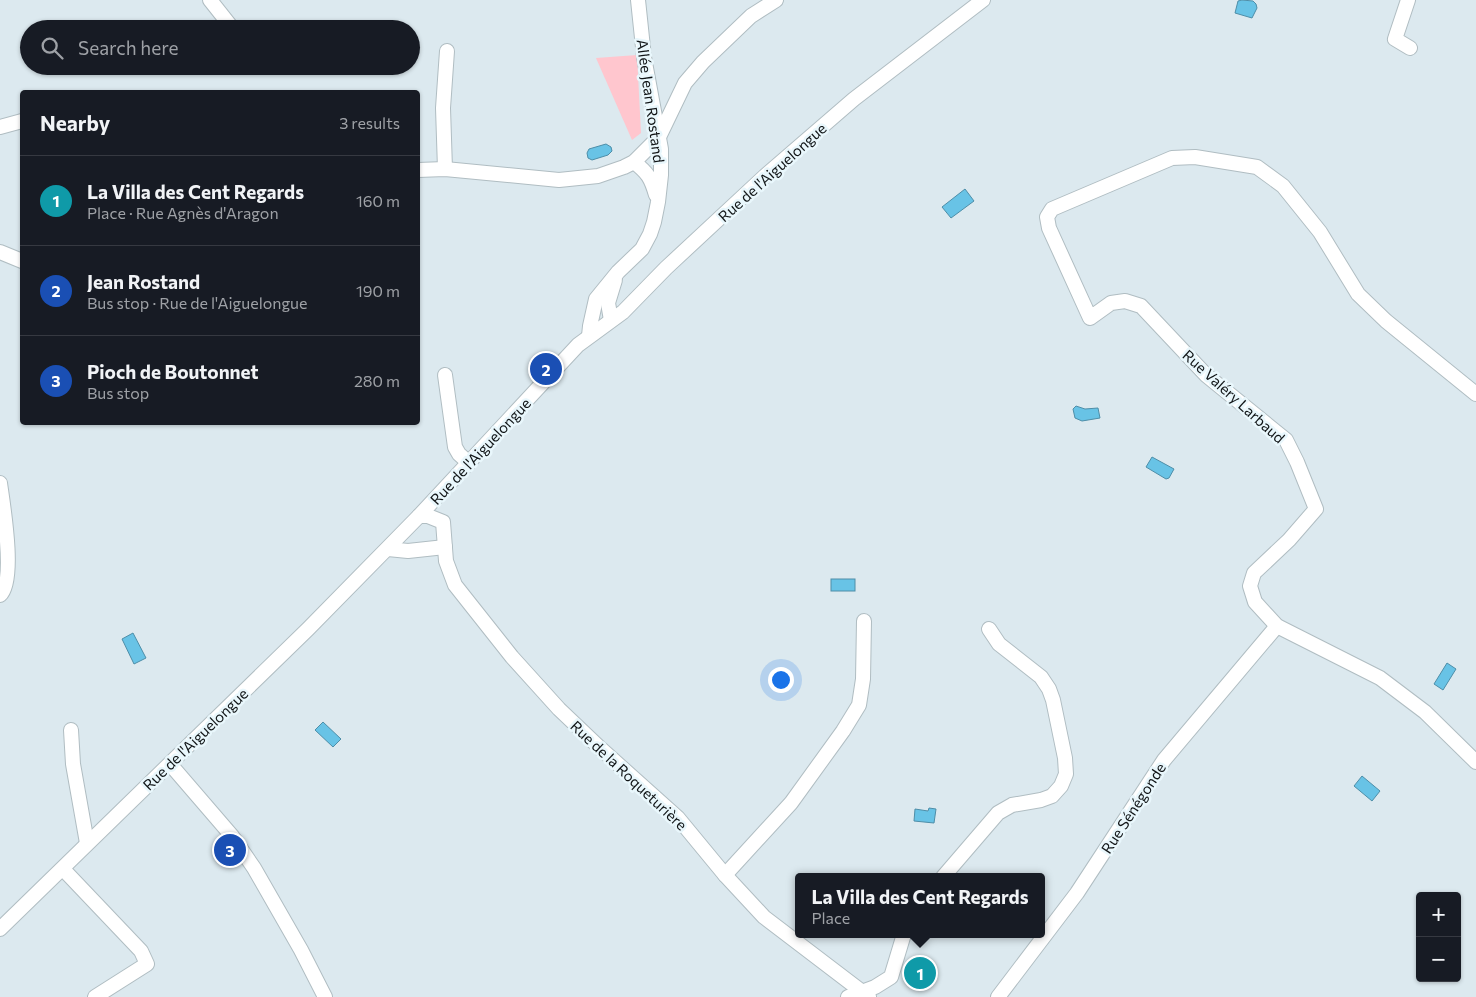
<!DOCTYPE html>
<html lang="en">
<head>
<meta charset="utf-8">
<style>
	body { margin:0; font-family:Commissioner,sans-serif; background:#20242c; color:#f1f3f6 }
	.controls { position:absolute; right:15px; bottom:15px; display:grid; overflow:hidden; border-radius:5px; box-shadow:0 1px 4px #0004 }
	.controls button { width:45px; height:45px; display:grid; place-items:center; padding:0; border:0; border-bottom:1px solid #363941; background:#171b24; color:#f1f3f6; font:25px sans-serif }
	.you { position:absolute; left:780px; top:679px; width:18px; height:18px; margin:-12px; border:4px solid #fff; border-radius:50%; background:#1a73e8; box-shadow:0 0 0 8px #1a73e833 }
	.badge { display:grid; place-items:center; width:32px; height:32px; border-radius:50%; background:#bd2e56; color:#fff; font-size:16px; font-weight:700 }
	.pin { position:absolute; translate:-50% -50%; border:2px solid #fff; box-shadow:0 1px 5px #0006 }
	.popup { position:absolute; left:795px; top:873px; width:250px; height:65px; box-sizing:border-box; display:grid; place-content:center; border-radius:5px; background:#171b24; filter:drop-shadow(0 1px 4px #0005); font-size:16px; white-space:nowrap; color:#9ea1a6 }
	.popup b { font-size:19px; color:#f1f3f6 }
	.popup::after { content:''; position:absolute; left:50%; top:100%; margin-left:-10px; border:10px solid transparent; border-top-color:#171b24 }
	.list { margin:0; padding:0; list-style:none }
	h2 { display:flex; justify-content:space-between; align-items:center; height:65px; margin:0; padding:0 20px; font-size:21px }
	h2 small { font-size:16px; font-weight:400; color:#9ea1a6 }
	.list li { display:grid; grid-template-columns:32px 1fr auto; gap:15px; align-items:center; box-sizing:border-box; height:90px; padding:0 20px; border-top:1px solid #363941 }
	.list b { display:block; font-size:19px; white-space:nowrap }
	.list p { margin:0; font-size:16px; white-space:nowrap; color:#9ea1a6 }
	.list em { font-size:16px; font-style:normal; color:#9ea1a6 }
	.icon { flex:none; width:28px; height:28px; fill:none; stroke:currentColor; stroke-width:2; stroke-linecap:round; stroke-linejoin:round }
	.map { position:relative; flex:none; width:1476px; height:997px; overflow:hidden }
	.search { position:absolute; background:#171b24; box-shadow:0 1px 4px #0004; left:20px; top:20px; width:400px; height:55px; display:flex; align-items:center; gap:12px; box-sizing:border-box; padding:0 18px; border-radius:28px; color:#9ea1a6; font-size:19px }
	.panel { position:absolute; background:#171b24; box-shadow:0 1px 4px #0004; left:20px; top:90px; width:400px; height:335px; border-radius:5px }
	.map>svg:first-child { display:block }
	.green { fill:#ffc6ce }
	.water { fill:#68c3e6; stroke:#4e8ea8 }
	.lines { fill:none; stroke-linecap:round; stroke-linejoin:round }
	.minor-casing { stroke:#b0bdc2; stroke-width:16 }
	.minor { stroke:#fff; stroke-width:14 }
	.labels { text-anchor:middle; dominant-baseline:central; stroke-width:5; stroke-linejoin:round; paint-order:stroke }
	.street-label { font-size:15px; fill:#101416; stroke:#e9f7fc }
</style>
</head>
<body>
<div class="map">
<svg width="1476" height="997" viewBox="0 0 1476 997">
	<rect width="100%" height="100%" fill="#dce9ef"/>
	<!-- green -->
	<path class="green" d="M637,55L641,133L632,140L596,58Z"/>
	<!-- water -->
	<g class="water">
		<path d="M1242,0L1253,1L1256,4L1257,8L1252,18L1235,13L1238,1Z"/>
		<path d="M606,144L611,147L612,151L608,155L592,160L588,158L587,153L589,149Z"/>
		<path d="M965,189L974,201L951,218L942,207Z"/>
		<path d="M1076,406L1085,409L1098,408L1100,418L1082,421L1075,418L1073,409Z"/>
		<path d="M1152,457L1174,469L1169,478L1166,479L1146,467Z"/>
		<rect x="831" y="579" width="24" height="12"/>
		<path d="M133,633L146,658L134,664L122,639Z"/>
		<path d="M1447,663L1456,669L1443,690L1434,684Z"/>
		<path d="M323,722L341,739L333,747L315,730Z"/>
		<path d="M1362,776L1380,791L1372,801L1354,786Z"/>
		<path d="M929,808L936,809L934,823L914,821L915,809L928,811Z"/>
	</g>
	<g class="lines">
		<!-- minor casing -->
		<g class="minor-casing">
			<g id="minor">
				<path d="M210,0L233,29"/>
				<path d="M1408,0L1395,39L1410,48"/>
				<path d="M0,127L22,121"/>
				<path d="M634,162C648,173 651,178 656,195"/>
				<path d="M445,169L443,108L447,51"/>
				<path d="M418,170L445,169L559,180L598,176L624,167L634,162L659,137L685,83L703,62L751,16L776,0"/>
				<path d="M0,252L22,261"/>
				<path d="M611,320L608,303L615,280"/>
				<path d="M589,336L590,326L596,299L618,272L642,249L650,234L654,222L658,202L661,175V149L644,57L638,0"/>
				<path d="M445,375L455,447L459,454L469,463"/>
				<path d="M1476,394L1386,321L1358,294L1320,232L1283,186L1257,167L1195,157L1172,158L1052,209L1047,217L1049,228L1090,318L1111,303L1125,301L1141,306L1206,375L1286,440L1297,462L1316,509L1289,540L1254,573L1250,586L1255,602L1277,626L1380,678L1425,712L1476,762"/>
				<path d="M0,483C3,505 16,581 0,595"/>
				<path d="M419,516H428L443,522L446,561L455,585L512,657L559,709L600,748L678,818L725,875L764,917L869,997"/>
				<path d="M388,549L408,551L445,547"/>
				<path d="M71,730L73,764L87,843"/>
				<path d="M170,764L232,836L254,868L301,950L325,997"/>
				<path d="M63,869L141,951L147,964L95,997"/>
				<path d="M725,875L791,803L843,731L859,705L863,679L864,621"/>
				<path d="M943,877L998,813L1012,805L1041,800L1052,796L1061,786L1066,774L1065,758L1053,700L1049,689L1041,677L999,644L989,629"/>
				<path d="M0,929L308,629L419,516L578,345L623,312L666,268L765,176L854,99L983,0"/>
				<path d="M848,997L875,987L891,977L904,934"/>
				<path d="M998,997L1077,893L1164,760L1277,626"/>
			</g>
		</g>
		<!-- minor -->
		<use href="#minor" class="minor"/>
	</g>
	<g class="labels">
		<!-- street labels -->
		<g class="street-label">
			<text transform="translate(651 101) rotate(82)">Allée Jean Rostand</text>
			<text transform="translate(772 172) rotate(-42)">Rue de l'Aiguelongue</text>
			<text transform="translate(1234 396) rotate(42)">Rue Valéry Larbaud</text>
			<text transform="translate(480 451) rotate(-47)">Rue de l'Aiguelongue</text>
			<text transform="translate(195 739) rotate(-44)">Rue de l'Aiguelongue</text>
			<text transform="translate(629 775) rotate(43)">Rue de la Roqueturière</text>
			<text transform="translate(1133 808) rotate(-57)">Rue Sénégonde</text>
		</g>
	</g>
</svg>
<div class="controls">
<button>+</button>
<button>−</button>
</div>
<div class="you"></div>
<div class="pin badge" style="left:920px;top:973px;background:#0f9aa8">1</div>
<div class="popup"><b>La Villa des Cent Regards</b>Place</div>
<div class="pin badge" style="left:546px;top:369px;background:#1a4fb4">2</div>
<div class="pin badge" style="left:230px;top:850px;background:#1a4fb4">3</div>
<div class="search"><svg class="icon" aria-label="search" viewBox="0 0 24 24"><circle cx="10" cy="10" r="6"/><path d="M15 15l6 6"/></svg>Search here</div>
<section class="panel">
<h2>Nearby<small>3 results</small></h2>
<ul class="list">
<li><span class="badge" style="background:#0f9aa8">1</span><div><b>La Villa des Cent Regards</b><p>Place · Rue Agnès d'Aragon</p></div><em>160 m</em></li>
<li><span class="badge" style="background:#1a4fb4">2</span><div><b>Jean Rostand</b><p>Bus stop · Rue de l'Aiguelongue</p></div><em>190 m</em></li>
<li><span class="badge" style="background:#1a4fb4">3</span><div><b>Pioch de Boutonnet</b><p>Bus stop</p></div><em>280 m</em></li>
</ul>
</section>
</div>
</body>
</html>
